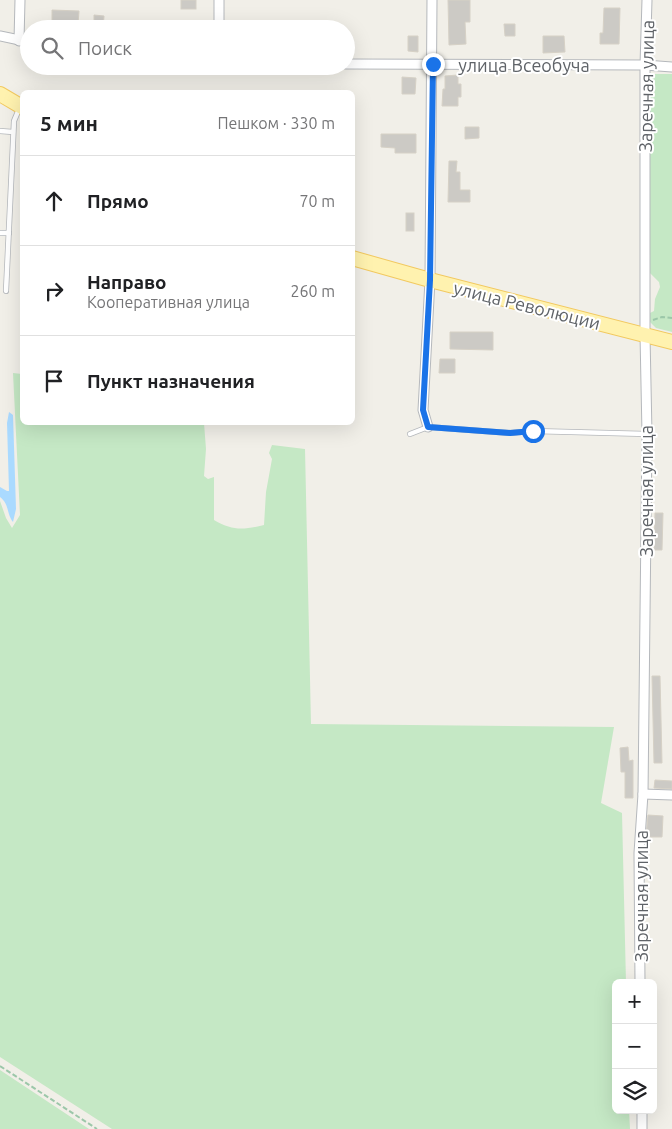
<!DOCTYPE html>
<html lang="ru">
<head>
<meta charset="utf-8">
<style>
	body { margin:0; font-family:Ubuntu,sans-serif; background:#f2f2f2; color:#202124 }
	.controls { position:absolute; right:15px; bottom:15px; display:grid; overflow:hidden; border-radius:8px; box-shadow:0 5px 20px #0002 }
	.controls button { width:45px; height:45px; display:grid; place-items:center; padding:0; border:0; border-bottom:1px solid #e0e0e0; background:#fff; color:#202124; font:25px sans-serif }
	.stop { position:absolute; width:15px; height:15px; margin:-11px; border:4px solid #1a73e8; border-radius:50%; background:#fff }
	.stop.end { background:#1a73e8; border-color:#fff; box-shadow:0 1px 5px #0008 }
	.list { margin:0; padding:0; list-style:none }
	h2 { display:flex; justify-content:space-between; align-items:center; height:65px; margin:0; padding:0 20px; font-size:21px }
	h2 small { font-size:16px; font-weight:400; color:#757577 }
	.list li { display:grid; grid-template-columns:32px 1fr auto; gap:15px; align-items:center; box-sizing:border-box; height:90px; padding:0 20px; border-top:1px solid #e0e0e0 }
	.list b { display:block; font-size:19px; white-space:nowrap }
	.list p { margin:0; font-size:16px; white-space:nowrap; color:#757577 }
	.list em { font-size:16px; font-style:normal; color:#757577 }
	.icon { flex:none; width:28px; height:28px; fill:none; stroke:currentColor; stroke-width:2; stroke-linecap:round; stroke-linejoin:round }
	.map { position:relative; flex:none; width:672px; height:1129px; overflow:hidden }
	.search { position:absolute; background:#fff; box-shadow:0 5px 20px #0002; left:20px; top:20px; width:335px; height:55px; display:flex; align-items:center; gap:12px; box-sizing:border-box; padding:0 18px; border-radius:28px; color:#757577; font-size:19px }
	.panel { position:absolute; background:#fff; box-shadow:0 5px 20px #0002; left:20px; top:90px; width:335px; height:335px; border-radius:8px }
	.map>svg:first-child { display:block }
	.green { fill:#c5e8c5 }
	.water { fill:#aadaff }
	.building { fill:#cccac5; stroke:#d6d1c6 }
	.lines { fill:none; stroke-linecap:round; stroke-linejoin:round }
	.service-casing { stroke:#b5b8bc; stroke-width:6 }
	.minor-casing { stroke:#b5b8bc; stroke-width:11 }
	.primary-casing { stroke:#f2c960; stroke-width:16 }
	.path { stroke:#9cc7a9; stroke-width:2; stroke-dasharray:5 2.5; stroke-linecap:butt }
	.service { stroke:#fff; stroke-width:4.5 }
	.minor { stroke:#fff; stroke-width:9 }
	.primary { stroke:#fff2af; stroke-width:14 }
	.route { stroke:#1a73e8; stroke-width:6 }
	.labels { text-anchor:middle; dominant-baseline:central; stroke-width:4; stroke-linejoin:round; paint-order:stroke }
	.street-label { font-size:18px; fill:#5f6368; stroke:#fff }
</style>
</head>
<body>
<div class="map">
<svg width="672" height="1129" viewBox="0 0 672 1129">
	<rect width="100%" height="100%" fill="#f1efe8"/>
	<!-- green -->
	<g class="green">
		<path d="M654,74H672V332L656,328L648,320L650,313L654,311L655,299L660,287L659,282L649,272L648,263L649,81Z"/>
		<path d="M13,373L22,374V422L204,423L206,449L204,476L208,479L214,477V520C233,531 243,530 264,525L266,492L272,459L269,453L272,445L305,449L311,724L614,727L601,803L622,813L626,983H616V1110H629L630,1129H112L0,1057V501L6,518L12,528L20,515Z"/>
		<path d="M0,1070L89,1129H0Z"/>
	</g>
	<!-- water -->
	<path class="water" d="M9,412L13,415L16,509L13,522C6,513 10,505 0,497V487L7,491H9L7,423Z"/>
	<!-- building -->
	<g class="building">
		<rect x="181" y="0" width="15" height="9"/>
		<path d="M448,0H470V22H465L466,44L449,45Z"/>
		<path d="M604,8H620L619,44H600V33H603Z"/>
		<path d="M52,10L79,11L78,24L52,23Z"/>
		<path d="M94,15L104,16L103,29H94Z"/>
		<path d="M504,24H515V36H505Z"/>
		<path d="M408,36H418V52L408,51Z"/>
		<path d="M543,36H564L565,52L543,53Z"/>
		<path d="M458,75V84H461V97H458V106H442L443,89H445V76Z"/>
		<path d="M402,77L416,78L415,94H402Z"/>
		<path d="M465,127H479V138L465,139Z"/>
		<path d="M381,134H416V153H395V148L381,147Z"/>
		<path d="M449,161H457L456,172H460V190H470V202H448Z"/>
		<rect x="406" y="213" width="8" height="18"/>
		<path d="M450,332H493V350L450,349Z"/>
		<path d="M440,359H455V373H439Z"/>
		<path d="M655,513H663L662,550H654Z"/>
		<path d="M652,676H660L662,763H654Z"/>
		<path d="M628,747L629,761L633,760V798H625V772H621L620,748Z"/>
		<path d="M655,780L672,781V789L654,788Z"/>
		<path d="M648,815L663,816L662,837H646Z"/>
	</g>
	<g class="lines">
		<!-- service casing -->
		<g class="service-casing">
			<g id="service">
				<path d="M0,131L13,132"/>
				<path d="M0,233H9"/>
				<path d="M6,291L14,121L19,109"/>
				<path d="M410,434L428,427L510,433L533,431L647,434"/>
			</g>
		</g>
		<!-- minor casing -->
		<g class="minor-casing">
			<g id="minor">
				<path d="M219,29V0"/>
				<path d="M0,36L29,42"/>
				<path d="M19,41L20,0"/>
				<path d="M346,64L645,65L672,67"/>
				<path d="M428,427L423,410L430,280L432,0"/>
				<path d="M643,794L672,795"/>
				<path d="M640,983L639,853L643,794L647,434L645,335V65L647,0"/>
				<path d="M642,1110V1129"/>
			</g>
		</g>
		<!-- primary casing -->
		<g class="primary-casing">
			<g id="primary">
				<path d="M0,94L22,107"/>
				<path d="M352,258L430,280L672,342"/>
			</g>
		</g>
		<!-- path -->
		<g class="path">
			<path d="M653,320L662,317L672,318"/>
			<path d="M0,1066L97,1129"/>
		</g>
		<!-- service -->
		<use href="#service" class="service"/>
		<!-- minor -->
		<use href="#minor" class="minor"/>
		<!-- primary -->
		<use href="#primary" class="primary"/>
	</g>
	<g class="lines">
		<!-- route -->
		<path class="route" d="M433,64L430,280L423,410L428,427L510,433L533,431"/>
	</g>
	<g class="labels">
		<!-- street labels -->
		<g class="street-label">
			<text x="524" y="65">улица Всеобуча</text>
			<text transform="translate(646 86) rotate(-89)">Заречная улица</text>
			<text transform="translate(527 305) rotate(14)">улица Революции</text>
			<text transform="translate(646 491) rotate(-90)">Заречная улица</text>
			<text transform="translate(641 896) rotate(-90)">Заречная улица</text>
		</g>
	</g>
</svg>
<div class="controls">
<button>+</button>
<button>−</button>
<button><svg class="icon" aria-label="layers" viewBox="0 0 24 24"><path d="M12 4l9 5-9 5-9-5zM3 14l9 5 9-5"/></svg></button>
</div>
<div class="stop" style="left:533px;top:431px"></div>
<div class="stop end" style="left:433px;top:64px"></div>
<div class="search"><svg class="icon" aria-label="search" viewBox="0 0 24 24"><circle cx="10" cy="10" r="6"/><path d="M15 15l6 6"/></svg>Поиск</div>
<section class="panel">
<h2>5 мин<small>Пешком · 330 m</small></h2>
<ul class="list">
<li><svg class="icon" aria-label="ahead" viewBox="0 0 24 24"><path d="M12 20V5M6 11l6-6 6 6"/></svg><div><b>Прямо</b></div><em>70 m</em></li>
<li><svg class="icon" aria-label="right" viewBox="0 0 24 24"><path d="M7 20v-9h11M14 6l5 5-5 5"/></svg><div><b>Направо</b><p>Кооперативная улица</p></div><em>260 m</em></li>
<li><svg class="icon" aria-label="arrive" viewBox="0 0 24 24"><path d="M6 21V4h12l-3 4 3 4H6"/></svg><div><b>Пункт назначения</b></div></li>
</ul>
</section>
</div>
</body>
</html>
